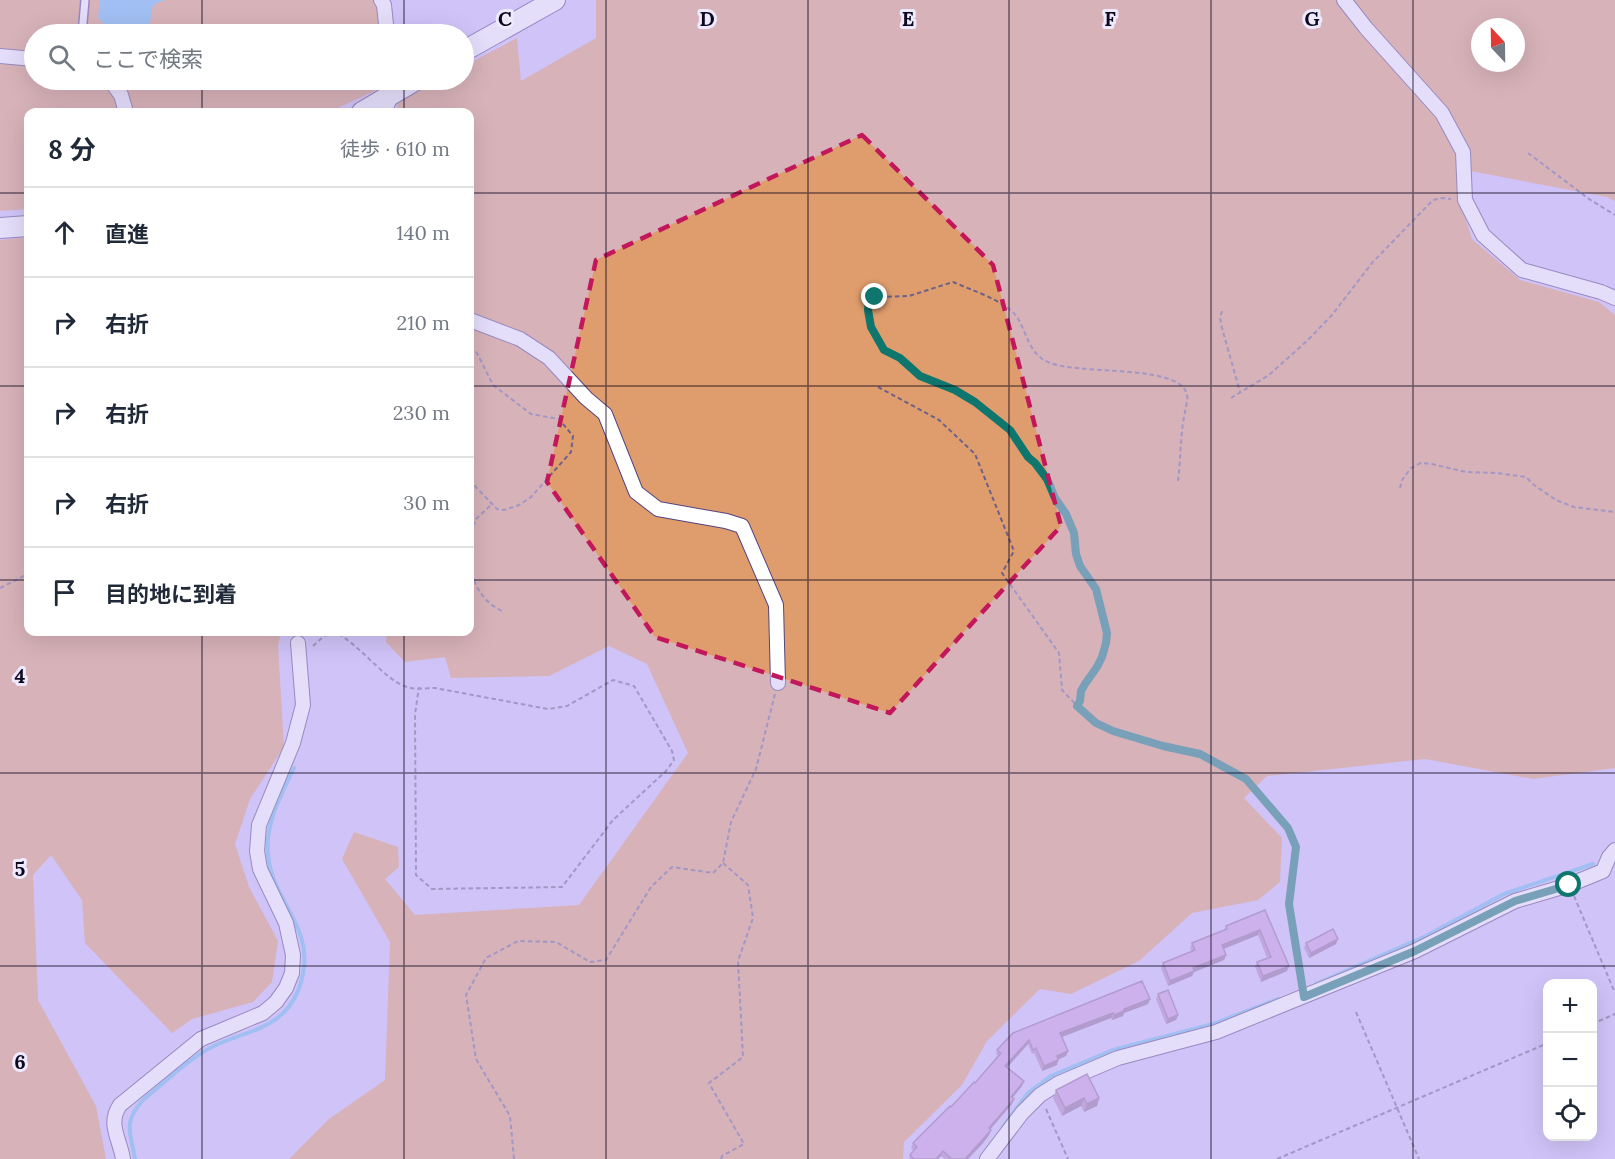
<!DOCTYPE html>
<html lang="ja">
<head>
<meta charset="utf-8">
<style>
	body { margin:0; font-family:Lora,"Noto Sans JP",serif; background:#f6f6f7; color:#1f2937 }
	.controls { position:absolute; right:18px; bottom:18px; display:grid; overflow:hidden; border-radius:12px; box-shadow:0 6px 24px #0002 }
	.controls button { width:54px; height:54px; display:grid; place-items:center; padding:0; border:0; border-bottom:2px solid #e0e1e3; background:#fff; color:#1f2937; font:30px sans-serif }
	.compass { position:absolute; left:1471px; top:18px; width:54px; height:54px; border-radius:50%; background:#fff; box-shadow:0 6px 24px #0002; rotate:338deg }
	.stop { position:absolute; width:18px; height:18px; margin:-14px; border:4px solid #0f766e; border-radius:50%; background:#fff }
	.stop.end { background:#0f766e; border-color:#fff; box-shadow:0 2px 6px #0008 }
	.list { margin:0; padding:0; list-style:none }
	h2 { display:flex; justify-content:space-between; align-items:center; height:78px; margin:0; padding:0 24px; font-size:26px }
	h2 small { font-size:20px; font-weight:400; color:#747a83 }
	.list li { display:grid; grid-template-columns:39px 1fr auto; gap:18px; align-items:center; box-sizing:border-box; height:90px; padding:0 24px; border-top:2px solid #e0e1e3 }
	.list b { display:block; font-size:22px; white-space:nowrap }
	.list em { font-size:20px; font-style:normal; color:#747a83 }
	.icon { flex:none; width:33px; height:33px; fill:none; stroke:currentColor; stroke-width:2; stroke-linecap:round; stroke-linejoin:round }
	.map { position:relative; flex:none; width:1615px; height:1159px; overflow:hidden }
	.search { position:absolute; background:#fff; box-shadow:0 6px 24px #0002; left:24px; top:24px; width:450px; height:66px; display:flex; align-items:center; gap:15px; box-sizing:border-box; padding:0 21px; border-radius:33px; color:#747a83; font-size:22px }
	.panel { position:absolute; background:#fff; box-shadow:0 6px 24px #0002; left:24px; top:108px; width:450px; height:528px; border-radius:12px }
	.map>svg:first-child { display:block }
	.green { fill:#df9d6e; fill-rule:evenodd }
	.water { fill:#68bbea }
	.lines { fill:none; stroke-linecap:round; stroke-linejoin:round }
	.stream { stroke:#68bbea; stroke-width:4 }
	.lane-casing { stroke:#55447d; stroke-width:10 }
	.street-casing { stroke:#55447d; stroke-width:16 }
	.secondary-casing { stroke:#55447d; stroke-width:22 }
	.path { stroke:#6c6287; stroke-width:2; stroke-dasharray:4.5 3; stroke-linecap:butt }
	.lane { stroke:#fff; stroke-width:7 }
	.street { stroke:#fff; stroke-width:14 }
	.secondary { stroke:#fff; stroke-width:20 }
	.wall { fill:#af86c0 }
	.shaded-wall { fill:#8e6d9c }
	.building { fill:#cb9cdf; stroke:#8e6d9c; stroke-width:1.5 }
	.route { stroke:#0f766e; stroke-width:8 }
	.marked { fill:none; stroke:#c2185b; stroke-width:4.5; stroke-dasharray:12 8; stroke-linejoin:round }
	.grid { fill:none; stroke:#0d061c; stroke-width:1.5; stroke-opacity:0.55 }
	.grid-label { font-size:20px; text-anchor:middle; font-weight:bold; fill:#0d061c; stroke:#eeeafe; stroke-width:6; stroke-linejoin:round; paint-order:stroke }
</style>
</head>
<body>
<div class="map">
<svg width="1615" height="1159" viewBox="0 0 1615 1159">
	<rect width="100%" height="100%" fill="#d0c3f8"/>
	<!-- green -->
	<g class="green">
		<path d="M0,0H375L379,7L380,34H34V80H382L383,87L329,112H28V209L0,211Z"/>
		<path d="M596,0H1615V201L1607,197L1460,169L1457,193L1472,239L1520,280L1599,302L1615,315V768L1533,779L1425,759L1267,776L1244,798L1282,838L1280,882L1258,900L1192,913L1139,961L1071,994L1040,989L987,1041L962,1085L904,1142L903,1159H289L329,1119L385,1080L390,942L342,859L354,832L398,847L399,867L385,879L415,915L579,905L688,753L647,664L609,646L549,676L451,678L445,657L405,662L386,642L387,632H470V112H396L398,101L439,80H464V66L517,38L521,81L596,38ZM1480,27H1516V63H1480Z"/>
		<path d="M28,237V632H281L278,646L284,747L250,799L235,844L249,887L278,941L272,982L253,1002L192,1019L172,1033L85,943L82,900L51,855L33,875L38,1000L96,1106L106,1159H0V240Z"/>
	</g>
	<!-- water -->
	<path class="water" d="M100,0H165L153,5L148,34H111L98,17Z"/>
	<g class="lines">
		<!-- stream -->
		<g class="stream">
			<path d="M1316,984L1426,936L1504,894L1593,864"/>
			<path d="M1003,1127L1028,1093L1051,1076L1113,1050L1213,1024L1278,999"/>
			<path d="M135,1159C131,1133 122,1123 143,1100C164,1083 188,1059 212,1047C234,1035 263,1032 282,1014C293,1004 300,989 303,974C313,925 271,900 268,854C265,824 281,795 294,768"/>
		</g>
		<!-- lane casing -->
		<g class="lane-casing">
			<path id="lane" d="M82,34L85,0"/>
		</g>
		<!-- street casing -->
		<g class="street-casing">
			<g id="street">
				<path d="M381,0L384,5L387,34"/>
				<path d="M1344,0L1366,28L1442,113L1463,152L1465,200L1483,235L1522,270L1601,292L1615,298"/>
				<path d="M0,56L34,59"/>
				<path d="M110,80L121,95L126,112"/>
				<path d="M384,112L393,92L392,80"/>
				<path d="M470,320L520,339L549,358L586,398L605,414L636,492L658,509L726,521L742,526L776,605L778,683"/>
				<path d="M123,1159C120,1139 107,1124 120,1105L201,1039L263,1013L276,1002L286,988L292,973L293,955L286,923L260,869L257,851L259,825L293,743L303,705L298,643"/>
				<path d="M987,1159L1022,1113L1040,1095L1059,1083L1118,1058L1216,1032L1415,951L1515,901L1569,885L1603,871L1609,857L1615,850"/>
			</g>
		</g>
		<!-- secondary casing -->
		<g class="secondary-casing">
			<g id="secondary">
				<path d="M464,51L555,0"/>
				<path d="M362,112L416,80"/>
				<path d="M0,228L28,226"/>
			</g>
		</g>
		<!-- path -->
		<g class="path">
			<path d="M1528,153L1589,199L1615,215"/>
			<path d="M1222,311L1220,318L1222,328L1240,392"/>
			<path d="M470,347L477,353L493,385L531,414L559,419L573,436L571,452L531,497L519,505L504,510L497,509L470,481"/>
			<path d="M878,387L939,420L975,454L1014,551L1002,573L1059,653L1062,690L1083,712L1096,723L1113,731L1163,746L1200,754L1246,779L1288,828L1296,847L1289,905L1302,983"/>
			<path d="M1231,398L1269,375L1307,341L1332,315L1372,263L1433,200L1442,198L1451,199"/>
			<path d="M1400,488L1402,480L1411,468L1421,463L1432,464L1466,472L1497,473L1526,477L1534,485L1556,500L1574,507L1615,512"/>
			<path d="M470,533L476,519L492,504"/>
			<path d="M470,566C473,585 484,603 502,611"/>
			<path d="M0,588L28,574"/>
			<path d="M313,646L324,636L336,633C361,645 384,680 407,687C415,690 427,688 435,688L548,709L567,706L613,680L634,686L672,751L674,760L666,771L613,820L562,887L432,889L416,875L415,714L419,687"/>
			<path d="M1077,706L1080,701L1081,691L1102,657L1106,643L1107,633L1096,589L1080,566L1076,554L1074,533L1066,514L1055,498L1047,479L1035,463L1028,457L1010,430L975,402L955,390L920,376L900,358L884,350L871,327L868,310L869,302L875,297L909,296L953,282C971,290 1006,301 1017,317C1026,331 1028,350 1044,360C1070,377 1178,362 1187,394C1188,399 1186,407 1185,412C1180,435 1181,458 1178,481"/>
			<path d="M1574,896L1615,993"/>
			<path d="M1356,1012L1419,1159"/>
			<path d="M1592,1024L1615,1014"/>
			<path d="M1046,1109L1068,1159"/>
			<path d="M514,1159L510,1116L476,1059L466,995L486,958L518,941L556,942L590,962L606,960L651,887L672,867L713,873L723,863L731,822L756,769L775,694"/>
			<path d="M721,1159L722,1156L744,1144L709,1083L743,1057L738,961L753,918L748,885L723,863"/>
			<path d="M1277,1159L1548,1043"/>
		</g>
		<!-- lane -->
		<use href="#lane" class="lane"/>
		<!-- street -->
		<use href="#street" class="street"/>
		<!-- secondary -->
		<use href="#secondary" class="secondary"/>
	</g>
	<!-- wall -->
	<g class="wall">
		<path d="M1265,910L1289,966L1287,971L1261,982L1255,967L1257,962L1267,958L1258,935L1224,949L1226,955L1224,960L1194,972L1192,976L1168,986L1161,968L1163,963L1192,952L1190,948L1192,943L1224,930L1226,926Z"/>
		<path d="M1306,943L1336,944L1309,958L1304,948Z"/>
		<path d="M1158,994L1178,1015L1176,1020L1166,1024L1156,999Z"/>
		<path d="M1148,1004L1124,1013L1123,1016L1112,1020L1111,1018L1062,1037L1068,1051L1066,1056L1058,1059L1057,1065L1042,1071L1034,1053L1032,1054L1028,1044L1007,1067L1022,1086L1012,1098L1014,1099L1012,1104L990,1129L989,1135L983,1143L968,1159H945L941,1156L938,1159H909L910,1155L914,1151L911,1148L913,1143L975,1083L998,1056L996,1054L997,1050L1013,1033Z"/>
		<path d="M1056,1090L1099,1098L1097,1106L1084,1112L1081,1106L1062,1116L1053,1098Z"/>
	</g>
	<!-- shaded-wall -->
	<g class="shaded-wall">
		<path d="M1260,930L1258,935L1220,950L1222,945Z"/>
		<path d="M1338,939L1336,944L1309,958L1311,953Z"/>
		<path d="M1226,955L1224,960L1194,972L1192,976L1168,986L1170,981L1193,968Z"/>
		<path d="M1289,966L1287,971L1261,982L1263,976Z"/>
		<path d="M1150,999L1148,1004L1124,1013L1123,1016L1112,1020L1114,1015L1124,1009Z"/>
		<path d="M1113,1013L1111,1018L1059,1038L1060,1033Z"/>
		<path d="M1178,1015L1176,1020L1166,1024L1168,1019Z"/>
		<path d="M1029,1040L1028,1044L1004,1071L1005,1066Z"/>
		<path d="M1068,1051L1066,1056L1055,1061L1057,1056Z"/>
		<path d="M1058,1060L1057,1065L1042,1071L1044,1066Z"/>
		<path d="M1024,1081L1022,1086L1009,1102L1011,1097Z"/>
		<path d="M1084,1098L1081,1106L1062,1116L1065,1108Z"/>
		<path d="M1099,1098L1097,1106L1084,1112L1087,1104Z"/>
		<path d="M1014,1099L1012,1104L987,1133L989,1128Z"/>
		<path d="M991,1130L989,1135L983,1143L968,1159H965Z"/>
		<path d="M943,1151L941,1156L938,1159H936Z"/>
	</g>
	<!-- building -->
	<g class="building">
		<path d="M1265,910L1289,966L1263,976L1257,962L1271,957L1260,930L1222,945L1226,955L1193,968L1194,971L1170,981L1163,963L1195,950L1192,943L1227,929L1226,926Z"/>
		<path d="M1333,929L1338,939L1311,953L1306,943Z"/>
		<path d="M1142,981L1150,999L1124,1009V1011L1114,1015L1113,1013L1060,1033L1068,1051L1057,1056L1058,1060L1044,1066L1036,1048L1033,1050L1029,1040L1005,1066L1024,1081L1011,1097L1014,1099L989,1128L991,1130L984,1138L965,1159H952L943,1151L936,1159H914L910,1155L917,1147L913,1143L950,1106L951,1107L974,1082L975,1083L1001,1053L997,1050L1013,1033Z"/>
		<path d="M1168,990L1178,1015L1168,1019L1158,994Z"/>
		<path d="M1087,1074L1099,1098L1087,1104L1084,1098L1065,1108L1056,1090Z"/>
	</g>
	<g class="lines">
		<!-- route -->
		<path class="route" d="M875,297L869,302L868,310L871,327L884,350L900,358L920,376L955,390L975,402L1010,430L1028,457L1035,463L1047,479L1055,498L1066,514L1074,533L1076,554L1080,566L1096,589L1107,633L1106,643L1102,657L1097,667L1085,684L1081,691L1080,701L1077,706L1096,723L1113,731L1163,746L1200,754L1246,779L1288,828L1296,847L1289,904L1304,997L1415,951L1515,901L1569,885"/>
	</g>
	<!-- marked area -->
	<path d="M0 0H1615V1159H0ZM862,135L993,265L1061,526L890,713L655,637L547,482L596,260Z" fill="#d0c3f8" fill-opacity=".55" fill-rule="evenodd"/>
	<path class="marked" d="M862,135L993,265L1061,526L890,713L655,637L547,482L596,260Z"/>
	<!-- grid -->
	<path class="grid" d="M202,0V34M404,0V34M606,0V1159M808,0V1159M1009,0V1159M1211,0V1159M1413,0V1159M202,80V112M404,80V112M0,193H28M470,193H1615M0,386H28M470,386H1615M0,580H28M470,580H1615M202,632V1159M404,632V1159M0,773H1615M0,966H1615"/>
	<g class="grid-label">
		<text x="505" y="26">C</text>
		<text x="707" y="26">D</text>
		<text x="908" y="26">E</text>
		<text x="1110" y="26">F</text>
		<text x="1312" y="26">G</text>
		<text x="20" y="683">4</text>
		<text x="20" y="876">5</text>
		<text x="20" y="1069">6</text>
	</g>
</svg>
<div class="controls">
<button>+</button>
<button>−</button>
<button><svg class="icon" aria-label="locate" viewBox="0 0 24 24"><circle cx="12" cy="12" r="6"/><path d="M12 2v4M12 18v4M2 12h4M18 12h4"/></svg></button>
</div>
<svg class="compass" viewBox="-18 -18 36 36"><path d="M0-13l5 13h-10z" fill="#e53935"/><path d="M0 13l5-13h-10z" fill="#747a83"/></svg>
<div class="stop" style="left:1569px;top:885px"></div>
<div class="stop end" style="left:875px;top:297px"></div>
<div class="search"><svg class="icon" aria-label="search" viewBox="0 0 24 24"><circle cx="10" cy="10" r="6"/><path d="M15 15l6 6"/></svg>ここで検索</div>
<section class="panel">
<h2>8 分<small>徒歩 · 610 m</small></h2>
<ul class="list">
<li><svg class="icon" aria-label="ahead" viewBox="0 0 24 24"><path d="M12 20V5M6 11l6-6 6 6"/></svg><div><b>直進</b></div><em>140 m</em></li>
<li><svg class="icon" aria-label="right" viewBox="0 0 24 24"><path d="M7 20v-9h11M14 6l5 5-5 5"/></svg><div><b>右折</b></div><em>210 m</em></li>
<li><svg class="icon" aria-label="right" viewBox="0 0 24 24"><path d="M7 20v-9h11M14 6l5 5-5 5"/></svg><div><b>右折</b></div><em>230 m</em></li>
<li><svg class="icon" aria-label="right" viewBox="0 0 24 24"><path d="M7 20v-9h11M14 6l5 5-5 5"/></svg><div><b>右折</b></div><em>30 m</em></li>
<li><svg class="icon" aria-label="arrive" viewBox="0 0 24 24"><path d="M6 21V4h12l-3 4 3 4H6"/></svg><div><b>目的地に到着</b></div></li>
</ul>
</section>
</div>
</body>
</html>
